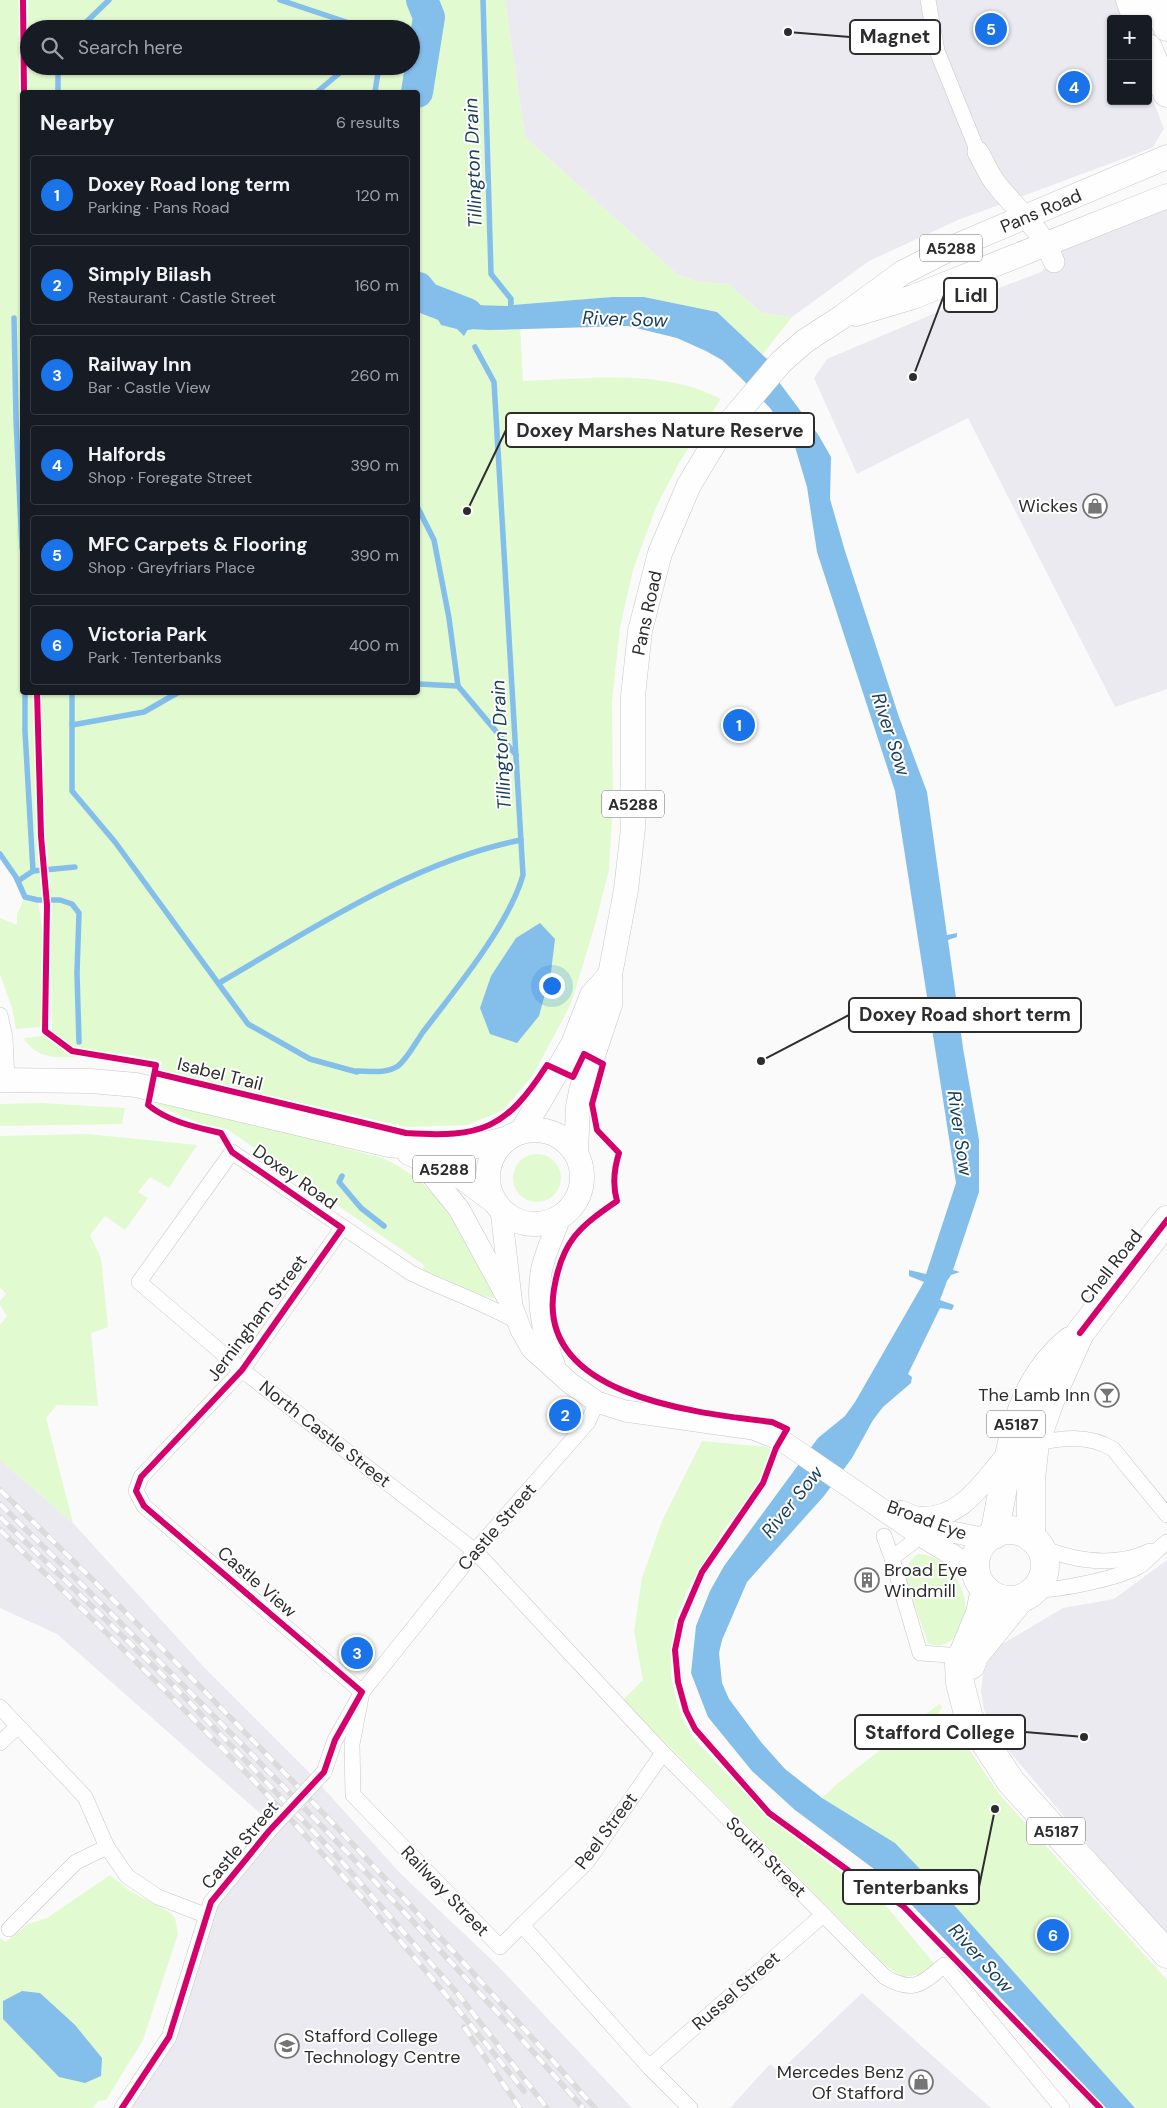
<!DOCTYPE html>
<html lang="en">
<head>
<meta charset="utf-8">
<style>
	body { margin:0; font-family:"DM Sans",sans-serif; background:#242831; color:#f1f3f6 }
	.controls { position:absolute; right:15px; top:15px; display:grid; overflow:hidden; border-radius:5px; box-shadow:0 1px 4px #0004 }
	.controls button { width:45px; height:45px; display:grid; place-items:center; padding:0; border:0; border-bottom:1px solid #363941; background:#171b24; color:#f1f3f6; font:25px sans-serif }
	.you { position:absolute; left:551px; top:985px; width:18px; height:18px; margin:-12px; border:4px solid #fff; border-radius:50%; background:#1a73e8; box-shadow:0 0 0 8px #1a73e833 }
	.badge { display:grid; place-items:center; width:32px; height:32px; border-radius:50%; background:#1a73e8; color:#fff; font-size:16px; font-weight:700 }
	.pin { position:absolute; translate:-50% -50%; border:2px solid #fff; box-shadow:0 1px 5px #0006 }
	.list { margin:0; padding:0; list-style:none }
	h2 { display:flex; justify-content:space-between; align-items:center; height:65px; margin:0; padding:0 20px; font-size:21px }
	h2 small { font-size:16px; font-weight:400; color:#9ea1a6 }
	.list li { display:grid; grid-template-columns:32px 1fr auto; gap:15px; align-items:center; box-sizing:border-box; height:80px; margin:0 10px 10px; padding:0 10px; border:1px solid #363941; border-radius:5px }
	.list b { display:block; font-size:19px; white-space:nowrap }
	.list p { margin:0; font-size:16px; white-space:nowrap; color:#9ea1a6 }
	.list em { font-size:16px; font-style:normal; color:#9ea1a6 }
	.icon { flex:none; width:28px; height:28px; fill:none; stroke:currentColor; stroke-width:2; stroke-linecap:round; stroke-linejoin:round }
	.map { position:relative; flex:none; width:1167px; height:2108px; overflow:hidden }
	.search { position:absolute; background:#171b24; box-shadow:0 1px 4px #0004; left:20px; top:20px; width:400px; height:55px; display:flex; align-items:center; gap:12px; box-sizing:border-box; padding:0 18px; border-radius:28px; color:#9ea1a6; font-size:19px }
	.panel { position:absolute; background:#171b24; box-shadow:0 1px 4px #0004; left:20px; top:90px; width:400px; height:605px; border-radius:5px }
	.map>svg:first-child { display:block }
	.built { fill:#ebeaf0 }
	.green { fill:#e2fad0; fill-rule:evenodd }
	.water { fill:#84beea }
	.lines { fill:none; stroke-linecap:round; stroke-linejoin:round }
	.stream { stroke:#84beea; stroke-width:5.5 }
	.river { stroke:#84beea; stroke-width:32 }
	.street-casing { stroke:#c7c7c8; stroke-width:16 }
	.secondary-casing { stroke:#c7c7c8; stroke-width:22 }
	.primary-casing { stroke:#c7c7c8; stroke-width:25 }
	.highway-casing { stroke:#c7c7c8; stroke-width:29 }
	.street { stroke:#fefefe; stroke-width:15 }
	.secondary { stroke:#fefefe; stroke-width:21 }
	.primary { stroke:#fefefe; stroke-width:24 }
	.highway { stroke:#fefefe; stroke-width:28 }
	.rail-casing { stroke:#dbdbdb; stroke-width:5.5 }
	.rail { stroke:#fff; stroke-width:4; stroke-dasharray:11; stroke-linecap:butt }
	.street-bridge-casing { stroke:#c7c7c8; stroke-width:16; stroke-linecap:butt }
	.street-bridge { stroke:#fefefe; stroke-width:15 }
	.cycleway-casing { stroke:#fff; stroke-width:9 }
	.cycleway { stroke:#d6006c; stroke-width:6 }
	.labels { text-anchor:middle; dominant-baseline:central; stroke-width:4; stroke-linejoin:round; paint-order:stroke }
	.shield { fill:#fff; stroke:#6c6c6d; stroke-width:1 }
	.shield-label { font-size:16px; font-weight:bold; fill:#2d2d2e }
	.street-label { font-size:18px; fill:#2d2d2e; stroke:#fff }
	.poi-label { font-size:18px; fill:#2d2d2e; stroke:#fff; text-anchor:end }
	.water-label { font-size:19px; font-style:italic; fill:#1a3d57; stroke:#fff }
	.leader { fill:none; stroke:#2d2d2e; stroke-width:2 }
	.callout-dot { fill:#2d2d2e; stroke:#fff; stroke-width:2 }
	.callout { fill:#fff; stroke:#2d2d2e; stroke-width:2 }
	.callout-label { font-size:19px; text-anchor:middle; font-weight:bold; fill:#2d2d2e }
</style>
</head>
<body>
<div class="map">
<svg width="1167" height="2108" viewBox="0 0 1167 2108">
	<rect width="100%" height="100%" fill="#fafafb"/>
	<!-- built -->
	<g class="built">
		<path d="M505,0H1116L1123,19H1111V101H1148V87L1164,129L1152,148L958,220L869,261L792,317L762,313L728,284L699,282L678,275L525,137Z"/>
		<path d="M1167,199V689L1115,707L968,418L857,474L814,378L827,359L952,306L1041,272L1077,232Z"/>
		<path d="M0,1460L73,1523L204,1667L306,1769L401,1874L498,1966L632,2108H122L169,2037L205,1915L279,1830L57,1634L0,1608Z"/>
		<path d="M1167,1560V1938L1009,1751L984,1710L981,1692L983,1674L989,1659L999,1646L1063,1608L1114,1599Z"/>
		<path d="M862,1993L991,2108H730L770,2064L779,2072Z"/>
	</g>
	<!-- green -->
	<g class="green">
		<path d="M0,0H505L525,137L678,275L699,282L728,284L762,313L792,317L762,355L717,312L644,297H612L519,305L523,381C588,379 661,368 721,399L679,463L656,507L633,570L620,628L612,701L613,803L609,870L595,925L571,1004L533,1075L503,1110L468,1125L406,1127L161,1071L162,1062L130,1055L79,1050L67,1046L52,1032L50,900L38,901L42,928L43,1021L40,1027L16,1029L12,1008L0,974V918L17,925V914L25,897L16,877L0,854ZM29,29H411V66H29ZM22,92H418V692H22Z"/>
		<path d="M43,1036L76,1057C56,1058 34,1058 24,1038Z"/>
		<path d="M41,1103L125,1108L122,1124L0,1126V1104Z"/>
		<path d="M152,1103L202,1109L382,1158C432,1179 456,1221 480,1268C485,1278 493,1289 494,1299L451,1285L422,1271L424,1265L227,1129L199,1123Z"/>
		<path d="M87,1134L197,1145L169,1188L150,1177L138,1192L148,1198L125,1230L105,1216L90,1235L101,1258L108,1327L91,1333L98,1406L57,1405L46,1418L73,1523L0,1460V1325L7,1316L0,1305V1301L6,1294L0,1287V1136Z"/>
		<circle cx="537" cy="1178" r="24"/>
		<path d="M702,1441L766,1447L780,1454L769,1472L726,1527L689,1587L674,1623L671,1676L675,1695L683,1720L696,1741L767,1816L848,1878L878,1896L936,1966L922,1974L903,1977L885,1965L623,1700L643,1680L634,1631L642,1578L662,1521Z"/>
		<path d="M918,1554C956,1554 985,1618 950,1641C942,1646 936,1647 928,1643L905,1579C906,1568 908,1560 918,1554Z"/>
		<path d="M939,1704L942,1707L938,1714L939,1722L947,1728L954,1727L1000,1795L1167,1980V2108H1135L946,1896L895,1843L822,1798L838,1783Z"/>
		<path d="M110,1875L130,1891L169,1912L175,1918L178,1934L143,2040L106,2100L98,2101L93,2108H0V1938L6,1942L28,1924L47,1918ZM3,2019L85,2083L59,2076Z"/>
	</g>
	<!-- water -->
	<g class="water">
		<path d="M452,294L473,305L508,306V298H513V305L612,297H644L717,312L767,359L772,356L779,382L819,436L831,457L830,499L845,551L899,717L927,792L947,935L957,933V937L948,940L963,1048L979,1140V1192L953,1270L960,1272L951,1275L947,1281L940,1300L954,1305L952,1310L940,1308L908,1374L912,1377L911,1383L883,1407L873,1420L852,1458L824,1496L747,1582L722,1640L719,1653L722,1683L729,1699L761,1742L785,1769L822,1798L895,1843L946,1896L1135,2108H1106L886,1878L795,1810L752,1771L708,1717L691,1673L696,1626L710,1591L724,1566L818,1438L845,1416L855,1402L924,1282L909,1276V1270L926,1274L956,1183L895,791L817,552L807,487L793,440L770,408L740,377L722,360L706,351L677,338L628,326L490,330L468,329L464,336L457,329L441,325L426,298Z"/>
		<path d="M540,923L555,939L551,972L539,1016L517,1043L490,1034L480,1008L491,976L516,938Z"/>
		<path d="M22,1991L40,1993L75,2025L102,2058L101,2076L85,2083L59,2077L3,2019V2001Z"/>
	</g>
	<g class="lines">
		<!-- stream -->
		<g class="stream">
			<path d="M280,0L367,29"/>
			<path d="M483,0L491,274L511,299V303"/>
			<path d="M79,29L109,0"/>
			<path d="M58,66V92"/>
			<path d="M317,92L348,66"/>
			<path d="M375,92L379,66"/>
			<path d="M14,318L16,419L22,548"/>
			<path d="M418,508L434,540L449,618L458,686"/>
			<path d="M418,684L458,686L516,755"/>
			<path d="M72,692V791L115,842L248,1024L310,1059L357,1072"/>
			<path d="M72,725L144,712L179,692"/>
			<path d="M0,854L16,877L25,897L38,900H60L72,904L79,913L77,973L79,1042"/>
			<path d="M33,871L75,867"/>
			<path d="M18,881L33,871L25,731V692"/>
			<path d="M219,983C312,929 414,861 521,840"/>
			<path d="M357,1071C370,1071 386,1074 398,1066C407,1059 416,1042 423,1032C455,990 509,925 523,875L494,382L475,347"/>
			<path d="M342,1176L339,1182L361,1208L384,1226"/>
		</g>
		<!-- river -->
		<g class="river">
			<path d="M417,92L429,17L422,0"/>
			<path d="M418,288L426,298L467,314"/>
		</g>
		<!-- street casing -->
		<g class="street-casing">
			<g id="street">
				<path d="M928,0L937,51L978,152"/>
				<path d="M0,1015L5,1037L7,1080"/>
				<path d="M342,1228L242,1370L141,1477L136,1491L144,1506L362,1692"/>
				<path d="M516,1321C482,1302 446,1290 411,1273L232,1152L139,1282L242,1370L475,1551L663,1753L885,1977C912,1993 922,1985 944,1965L1062,2108"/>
				<path d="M1035,1443C1063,1438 1088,1434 1113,1449L1167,1515"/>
				<path d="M884,1536L892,1558"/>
				<path d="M921,1536L892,1558L920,1653L963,1656"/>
				<path d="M1040,1547C1075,1561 1114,1568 1150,1551"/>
				<path d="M1035,1590C1060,1590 1116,1579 1138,1567C1148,1561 1157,1549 1167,1542"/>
				<path d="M362,1692L352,1744L353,1795L500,1947L522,1925L649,2067L690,2108"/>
				<path d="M0,1707L85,1797L107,1847L127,1876L158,1897L205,1915"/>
				<path d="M0,1743L18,1726"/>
				<path d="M324,1772L335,1740L362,1692L475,1551L588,1422L597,1402"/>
				<path d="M522,1925L587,1862L663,1753"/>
				<path d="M9,1929L76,1862L107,1847"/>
				<path d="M649,2067L823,1915"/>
				<path d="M122,2108L169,2037L211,1902L269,1831"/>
			</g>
		</g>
		<!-- secondary casing -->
		<g class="secondary-casing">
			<g id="secondary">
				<path d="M978,152C984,162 989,176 997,185C1020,214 1040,226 1054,262"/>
				<path d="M417,1157L459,1209L507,1297"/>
				<path d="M501,1210L512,1306L521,1330L532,1349L570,1383L597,1402L625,1411L753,1429L781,1440L921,1536L961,1560L978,1579"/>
				<path d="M555,1367C544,1336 536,1306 541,1273C544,1254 554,1235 560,1218"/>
				<path d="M901,1511L947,1531L987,1539"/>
				<path d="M918,1517C962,1521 983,1481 1009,1453"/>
			</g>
		</g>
		<!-- primary casing -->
		<g class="primary-casing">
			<g id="primary">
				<path d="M856,314L913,297L1167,196"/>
				<path d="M0,1080L91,1081L136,1085L389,1145L445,1150L473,1147L508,1138"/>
				<circle cx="535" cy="1177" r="47"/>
				<path d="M522,1131L573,1044L592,995L610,975"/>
				<path d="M576,1151L578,1107L581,1091L610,1005V975L626,890L633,828V696L640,631L660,553L689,485L719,435L781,362L805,341L842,317L902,273L949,249L1167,157"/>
				<path d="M409,1153L463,1178L494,1201"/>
			</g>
		</g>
		<!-- highway casing -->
		<g class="highway-casing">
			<g id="highway">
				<path d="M1130,0L1137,19"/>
				<path d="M1155,0L1167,27"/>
				<path d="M1148,48L1167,93"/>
				<circle cx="1010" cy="1565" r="35"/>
				<path d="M994,1535C1009,1465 1011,1389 1070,1341"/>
				<path d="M1031,1538V1479L1035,1443L1052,1395L1080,1333L1167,1220"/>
				<path d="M985,1589L980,1613L959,1664L960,1683L969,1718L1011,1782L1167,1954"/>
				<path d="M971,1665L974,1656L1020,1599"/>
			</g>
		</g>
		<!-- street -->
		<use href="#street" class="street"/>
		<!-- secondary -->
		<use href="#secondary" class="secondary"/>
		<!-- primary -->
		<use href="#primary" class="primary"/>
		<!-- highway -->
		<use href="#highway" class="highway"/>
		<!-- rail casing -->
		<g class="rail-casing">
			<g id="rail">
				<path d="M0,1490C207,1688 405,1894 595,2108"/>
				<path d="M0,1504C200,1700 398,1898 583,2108"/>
				<path d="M0,1517L175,1687L336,1855L458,1994L547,2108"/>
				<path d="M0,1530C107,1633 215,1737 316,1847C389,1925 457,2007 524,2091"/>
				<path d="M464,2027L520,2108"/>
			</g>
		</g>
		<!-- rail -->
		<use href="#rail" class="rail"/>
		<!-- street-bridge casing -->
		<g class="street-bridge-casing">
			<path id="street-bridge" d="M269,1831L324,1772"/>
		</g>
		<!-- street-bridge -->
		<use href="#street-bridge" class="street-bridge"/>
		<!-- cycleway casing -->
		<g class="cycleway-casing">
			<g id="cycleway">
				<path d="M23,0L24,92"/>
				<path d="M37,692L41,836L47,905L45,1031L72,1051L156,1065L148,1105C169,1122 195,1127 221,1133L232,1152L342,1228L242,1370L141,1477L136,1491L144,1506L362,1692L335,1740L324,1772L269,1831L211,1902L169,2037L122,2108"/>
				<path d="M155,1073L406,1133C482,1138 506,1129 547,1065L573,1077L584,1054L603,1064L592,1104L597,1130L619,1153C614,1169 612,1184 617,1201C579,1227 562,1241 554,1289C536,1397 698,1413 772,1422L787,1429L776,1448L763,1483L702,1572L681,1621L675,1650L678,1682L686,1711L695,1729L769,1813L849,1871L903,1906L1100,2108"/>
				<path d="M1080,1333L1167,1220"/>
			</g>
		</g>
		<!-- cycleway -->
		<use href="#cycleway" class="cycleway"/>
	</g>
	<!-- icons -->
	<defs>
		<g id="shop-ring" transform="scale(1.25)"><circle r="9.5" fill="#fff" stroke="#757576" stroke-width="1.5"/><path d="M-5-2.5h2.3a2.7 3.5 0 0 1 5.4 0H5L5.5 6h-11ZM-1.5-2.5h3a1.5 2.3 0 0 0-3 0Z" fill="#757576"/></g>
		<g id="bar-ring" transform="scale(1.25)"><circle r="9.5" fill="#fff" stroke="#757576" stroke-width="1.5"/><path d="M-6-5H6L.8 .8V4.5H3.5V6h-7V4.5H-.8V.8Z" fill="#757576"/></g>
		<g id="building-ring" transform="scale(1.25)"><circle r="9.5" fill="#fff" stroke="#757576" stroke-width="1.5"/><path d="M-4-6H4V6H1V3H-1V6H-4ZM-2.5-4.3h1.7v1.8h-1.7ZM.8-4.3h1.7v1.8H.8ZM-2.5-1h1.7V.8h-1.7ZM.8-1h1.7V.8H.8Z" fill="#757576"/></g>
		<g id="university-ring" transform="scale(1.25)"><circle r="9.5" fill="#fff" stroke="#757576" stroke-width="1.5"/><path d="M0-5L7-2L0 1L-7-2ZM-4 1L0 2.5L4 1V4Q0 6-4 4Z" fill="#757576"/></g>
	</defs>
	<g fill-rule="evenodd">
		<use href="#shop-ring" x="1095" y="506"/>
		<use href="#bar-ring" x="1107" y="1395"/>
		<use href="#building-ring" x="867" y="1580"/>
		<use href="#university-ring" x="287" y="2046"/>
		<use href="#shop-ring" x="921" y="2082"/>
	</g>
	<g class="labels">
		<!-- shield labels -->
		<g class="shield">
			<rect x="920" y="234.5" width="62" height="27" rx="4"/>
			<rect x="602" y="790.5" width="62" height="27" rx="4"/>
			<rect x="413" y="1155.5" width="62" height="27" rx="4"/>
			<rect x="987" y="1410.5" width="58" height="27" rx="4"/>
			<rect x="1027" y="1817.5" width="58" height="27" rx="4"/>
		</g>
		<g class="shield-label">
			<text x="951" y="248">A5288</text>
			<text x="633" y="804">A5288</text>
			<text x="444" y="1169">A5288</text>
			<text x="1016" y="1424">A5187</text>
			<text x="1056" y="1831">A5187</text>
		</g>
		<!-- street labels -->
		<g class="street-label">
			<text transform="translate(1041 211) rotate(-23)">Pans Road</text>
			<text transform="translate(647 613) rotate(-78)">Pans Road</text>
			<text transform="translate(220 1074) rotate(14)">Isabel Trail</text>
			<text transform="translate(295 1177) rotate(35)">Doxey Road</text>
			<text transform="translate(1111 1267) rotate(-52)">Chell Road</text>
			<text transform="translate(257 1318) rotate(-53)">Jerningham Street</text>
			<text transform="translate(325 1434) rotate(38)">North Castle Street</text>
			<text transform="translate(927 1520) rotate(20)">Broad Eye</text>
			<text transform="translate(497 1527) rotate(-49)">Castle Street</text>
			<text transform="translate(257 1582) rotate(41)">Castle View</text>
			<text transform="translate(606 1831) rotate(-53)">Peel Street</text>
			<text transform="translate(240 1845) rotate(-50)">Castle Street</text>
			<text transform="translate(766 1857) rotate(45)">South Street</text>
			<text transform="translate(445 1891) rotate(46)">Railway Street</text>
			<text transform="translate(736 1991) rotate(-41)">Russel Street</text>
		</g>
		<!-- poi labels -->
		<g class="poi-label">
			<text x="1078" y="506">Wickes</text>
			<text x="1090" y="1395">The Lamb Inn</text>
			<text x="884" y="1570" text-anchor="start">Broad Eye<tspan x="884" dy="21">Windmill</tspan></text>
			<text x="304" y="2036" text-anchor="start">Stafford College<tspan x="304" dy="21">Technology Centre</tspan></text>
			<text x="904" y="2072">Mercedes Benz<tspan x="904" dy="21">Of Stafford</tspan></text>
		</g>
		<!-- water labels -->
		<g class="water-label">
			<text transform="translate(473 163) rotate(-92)">Tillington Drain</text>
			<text transform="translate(625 319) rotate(2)">River Sow</text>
			<text transform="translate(891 734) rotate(72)">River Sow</text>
			<text transform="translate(501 745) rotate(-93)">Tillington Drain</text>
			<text transform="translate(960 1133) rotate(82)">River Sow</text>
			<text transform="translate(792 1502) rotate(-51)">River Sow</text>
			<text transform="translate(981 1958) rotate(48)">River Sow</text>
		</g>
	</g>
	<!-- callouts -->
	<path class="leader" d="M788 32L850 37M913 377L944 295M467 511L506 430M761 1061L849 1015M1084 1737L1025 1732M995 1809L979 1887"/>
	<g class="callout-dot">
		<circle cx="788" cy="32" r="5"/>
		<circle cx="913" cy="377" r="5"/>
		<circle cx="467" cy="511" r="5"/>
		<circle cx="761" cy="1061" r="5"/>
		<circle cx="1084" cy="1737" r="5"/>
		<circle cx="995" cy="1809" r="5"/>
	</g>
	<g class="callout">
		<rect x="850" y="20" width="90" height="34" rx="5"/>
		<rect x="944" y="278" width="53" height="34" rx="5"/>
		<rect x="506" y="413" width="308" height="34" rx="5"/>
		<rect x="849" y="998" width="232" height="34" rx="5"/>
		<rect x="855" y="1715" width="170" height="34" rx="5"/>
		<rect x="843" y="1870" width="136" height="34" rx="5"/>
	</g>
	<g class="callout-label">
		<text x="895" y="43">Magnet</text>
		<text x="971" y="302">Lidl</text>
		<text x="660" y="437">Doxey Marshes Nature Reserve</text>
		<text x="965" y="1021">Doxey Road short term</text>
		<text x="940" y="1739">Stafford College</text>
		<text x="911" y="1894">Tenterbanks</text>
	</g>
</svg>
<div class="controls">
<button>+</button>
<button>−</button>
</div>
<div class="you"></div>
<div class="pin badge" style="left:739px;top:725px">1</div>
<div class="pin badge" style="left:565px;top:1415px">2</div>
<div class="pin badge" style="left:357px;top:1653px">3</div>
<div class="pin badge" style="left:1074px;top:87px">4</div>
<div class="pin badge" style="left:991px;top:29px">5</div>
<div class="pin badge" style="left:1053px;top:1935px">6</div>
<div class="search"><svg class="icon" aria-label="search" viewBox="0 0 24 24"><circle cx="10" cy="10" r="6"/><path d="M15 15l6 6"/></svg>Search here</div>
<section class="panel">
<h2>Nearby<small>6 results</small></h2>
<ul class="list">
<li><span class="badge">1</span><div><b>Doxey Road long term</b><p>Parking · Pans Road</p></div><em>120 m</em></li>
<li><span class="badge">2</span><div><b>Simply Bilash</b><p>Restaurant · Castle Street</p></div><em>160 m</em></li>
<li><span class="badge">3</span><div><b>Railway Inn</b><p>Bar · Castle View</p></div><em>260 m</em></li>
<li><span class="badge">4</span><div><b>Halfords</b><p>Shop · Foregate Street</p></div><em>390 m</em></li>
<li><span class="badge">5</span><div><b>MFC Carpets &amp; Flooring</b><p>Shop · Greyfriars Place</p></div><em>390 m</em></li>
<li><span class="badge">6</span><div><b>Victoria Park</b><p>Park · Tenterbanks</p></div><em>400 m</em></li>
</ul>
</section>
</div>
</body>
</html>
